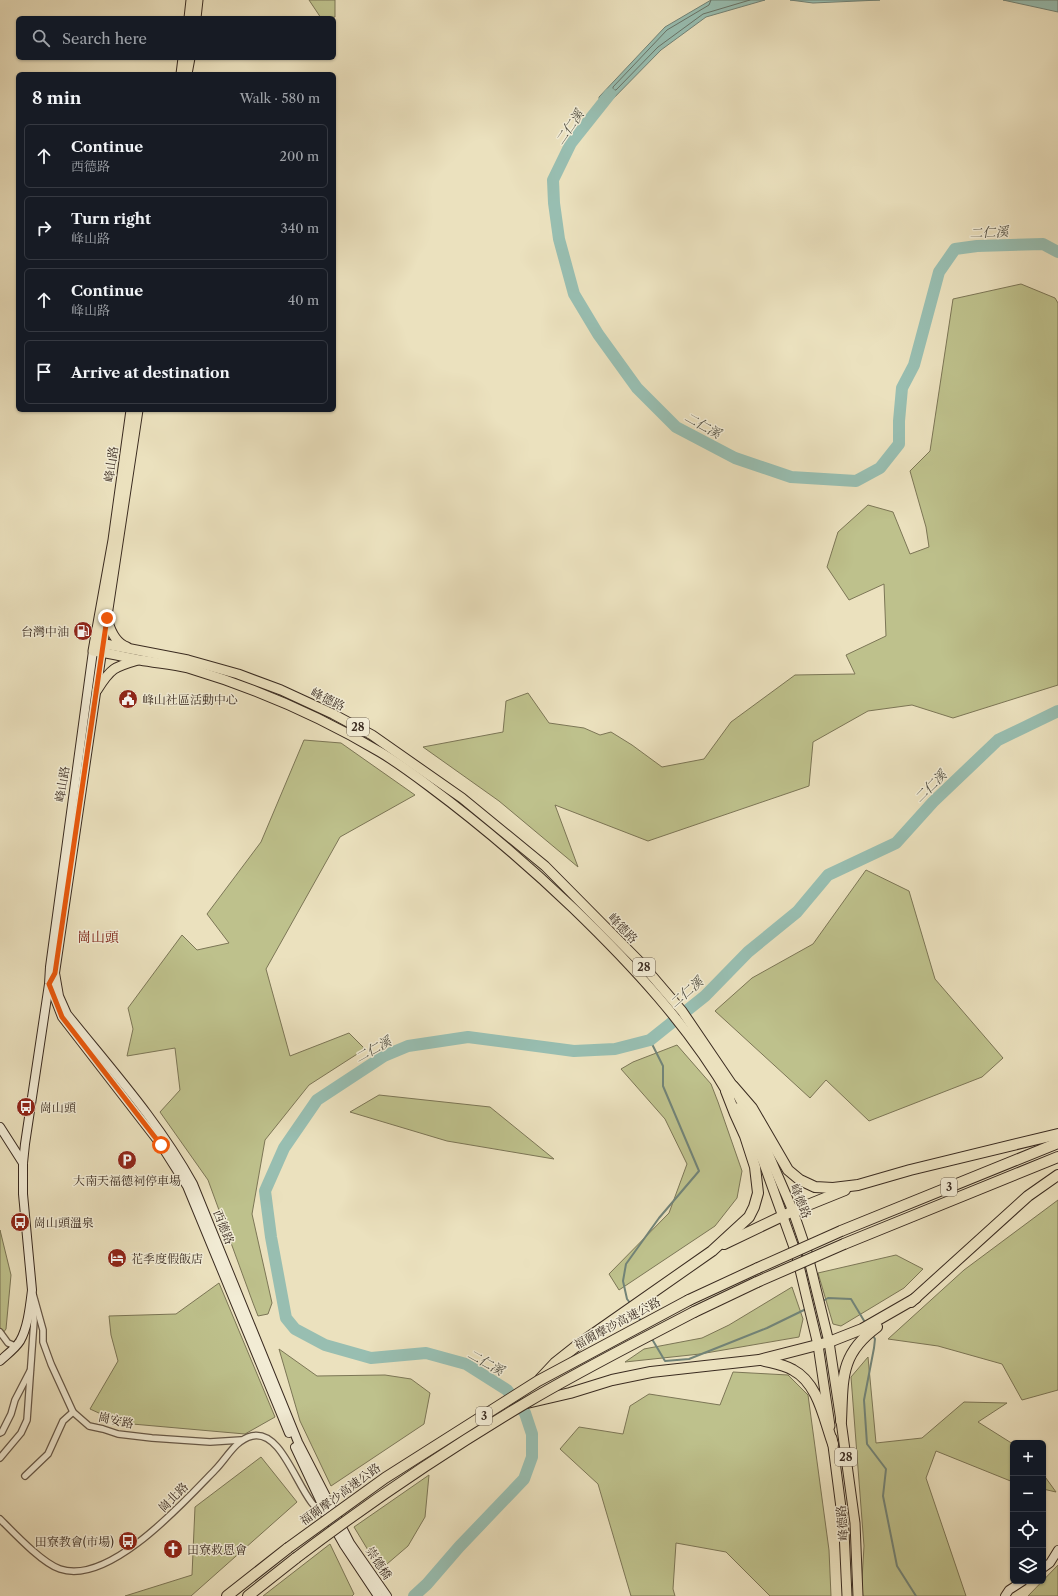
<!DOCTYPE html>
<html lang="en">
<head>
<meta charset="utf-8">
<style>
	body { margin:0; font-family:"Libre Caslon Text","Noto Serif TC",serif; background:#20242c; color:#f1f3f6 }
	.controls { position:absolute; right:12px; bottom:12px; display:grid; overflow:hidden; border-radius:6px; box-shadow:0 1px 3px #0004 }
	.controls button { width:36px; height:36px; display:grid; place-items:center; padding:0; border:0; border-bottom:1px solid #363941; background:#171b24; color:#f1f3f6; font:20px sans-serif }
	.stop { position:absolute; width:12px; height:12px; margin:-9px; border:3px solid #ea580c; border-radius:50%; background:#fff }
	.stop.end { background:#ea580c; border-color:#fff; box-shadow:0 1px 4px #0008 }
	.list { margin:0; padding:0; list-style:none }
	h2 { display:flex; justify-content:space-between; align-items:center; height:52px; margin:0; padding:0 16px; font-size:17px }
	h2 small { font-size:13px; font-weight:400; color:#9ea1a6 }
	.list li { display:grid; grid-template-columns:26px 1fr auto; gap:12px; align-items:center; box-sizing:border-box; height:64px; margin:0 8px 8px; padding:0 8px; border:1px solid #363941; border-radius:6px }
	.list b { display:block; font-size:15px; white-space:nowrap }
	.list p { margin:0; font-size:13px; white-space:nowrap; color:#9ea1a6 }
	.list em { font-size:13px; font-style:normal; color:#9ea1a6 }
	.icon { flex:none; width:22px; height:22px; fill:none; stroke:currentColor; stroke-width:2; stroke-linecap:round; stroke-linejoin:round }
	.map { position:relative; flex:none; width:1058px; height:1596px; overflow:hidden }
	.search { position:absolute; background:#171b24; box-shadow:0 1px 3px #0004; left:16px; top:16px; width:320px; height:44px; display:flex; align-items:center; gap:10px; box-sizing:border-box; padding:0 14px; border-radius:6px; color:#9ea1a6; font-size:15px }
	.panel { position:absolute; background:#171b24; box-shadow:0 1px 3px #0004; left:16px; top:72px; width:320px; height:340px; border-radius:6px }
	.map>svg:first-child { display:block }
	.green { fill:#bec18c; stroke:#7c7656 }
	.water { fill:#98beb1; stroke:#728377 }
	.lines { fill:none; stroke-linecap:round; stroke-linejoin:round }
	.shore { stroke:#697468; stroke-width:1 }
	.stream { stroke:#728377; stroke-width:2 }
	.river { stroke:#98beb1; stroke-width:12 }
	.street-casing { stroke:#665848; stroke-width:8 }
	.secondary-casing { stroke:#3a2b20; stroke-width:10 }
	.primary-casing { stroke:#3a2b20; stroke-width:11 }
	.highway-casing { stroke:#3a2b20; stroke-width:12 }
	.street { stroke:#f2ecd5; stroke-width:5.5 }
	.secondary { stroke:#f2ecd5; stroke-width:8 }
	.primary { stroke:#ebe1be; stroke-width:9 }
	.highway { stroke:#ebe1be; stroke-width:10 }
	.highway-bridge-casing { stroke:#3a2b20; stroke-width:12; stroke-linecap:butt }
	.highway-bridge { stroke:#ebe1be; stroke-width:10 }
	.route { stroke:#ea580c; stroke-width:5 }
	.labels { text-anchor:middle; dominant-baseline:central; stroke-width:3; stroke-linejoin:round; paint-order:stroke }
	.shield { fill:#f2ecd5; stroke:#716556; stroke-width:1 }
	.shield-label { font-size:11px; font-weight:bold; fill:#3a2b20 }
	.street-label { font-size:12px; fill:#3a2b20; stroke:#f2ecd5 }
	.poi-label { font-size:12px; fill:#3a2b20; stroke:#f2ecd5; text-anchor:start }
	.water-label { font-size:13px; font-style:italic; fill:#525044; stroke:#f2ecd5 }
	.quarter-label { font-size:14px; fill:#7a1f14; stroke:#f2ecd5 }
</style>
</head>
<body>
<div class="map">
<svg width="1058" height="1596" viewBox="0 0 1058 1596">
	<rect width="100%" height="100%" fill="#ebe1be"/>
	<filter id="stains"><feTurbulence type="fractalNoise" baseFrequency=".005" numOctaves="4"/><feColorMatrix values="0 0 0 0 .2 0 0 0 0 .09 0 0 0 0 .02 0 0 0 .5 -.17"/></filter>
	<radialGradient id="worn" r=".72"><stop offset=".6" stop-color="#630" stop-opacity="0"/><stop offset="1" stop-color="#630" stop-opacity=".3"/></radialGradient>
	<!-- green -->
	<g class="green">
		<path d="M309,0H335V17L321,18Z"/>
		<path d="M1021,284L1055,298L1058,303V685L953,718L912,705L868,711L813,742L809,786L648,841L555,805L578,867L499,801L423,747L503,732L506,701L528,693L549,723L584,728L600,735L611,732L632,745L662,767L704,759L731,722L795,675L855,674L846,655L886,636L884,584L849,600L827,567L838,532L868,505L893,512L910,554L929,547L926,527L910,471L930,451L953,299Z"/>
		<path d="M304,740L341,743L415,795L340,837L266,969L290,1056L349,1033L365,1049L309,1085L265,1140L252,1214L272,1303L268,1314L258,1316L253,1303L208,1180L160,1112L180,1090L175,1048L127,1056L133,1029L128,1008L182,935L197,950L229,943L207,914L261,842Z"/>
		<path d="M866,870L909,891L935,979L1003,1058L982,1077L869,1121L826,1080L810,1098L715,1011L752,978L813,944Z"/>
		<path d="M677,1045L711,1084L718,1102L742,1171L737,1198L715,1226L619,1290L609,1274L669,1213L687,1164L665,1119L621,1069L633,1062Z"/>
		<path d="M379,1095L490,1107L554,1159L447,1141L350,1112Z"/>
		<path d="M1058,1200V1390L1022,1400L1002,1364L938,1346L888,1339L964,1270Z"/>
		<path d="M0,1230L11,1275L6,1329L0,1337Z"/>
		<path d="M896,1255L923,1269L904,1288L841,1326L833,1324L818,1273Z"/>
		<path d="M219,1283L275,1417L245,1434L121,1423L90,1409L118,1361L111,1335L109,1316L176,1314Z"/>
		<path d="M792,1287L803,1319L799,1337L700,1354L625,1362L644,1349L702,1338L729,1325Z"/>
		<path d="M279,1349L317,1376L385,1375L411,1379L430,1393L424,1424L331,1486L300,1421Z"/>
		<path d="M868,1357L876,1443L922,1438L964,1402L1007,1403L978,1422L1013,1444V1482L936,1451L926,1478L966,1596H861L864,1546L851,1377Z"/>
		<path d="M733,1372L788,1375L808,1395L829,1550L831,1596H770L726,1552L676,1543L673,1589L675,1596H631L598,1484L560,1449L579,1427L623,1434L630,1406L649,1394L720,1405Z"/>
		<path d="M261,1457L297,1502L191,1596H125L192,1575L195,1507Z"/>
		<path d="M1043,1474L1056,1492L1043,1489Z"/>
		<path d="M429,1475L425,1517L408,1546L380,1570L354,1527Z"/>
		<path d="M330,1544L354,1594L352,1596H263Z"/>
		<path d="M1058,1565V1596H1028Z"/>
	</g>
	<!-- water -->
	<g class="water">
		<path d="M711,0H765L706,17L661,50L600,112L599,97L665,27Z"/>
		<path d="M790,0H880L813,3Z"/>
		<path d="M1003,0H1058V12Z"/>
	</g>
	<g class="lines">
		<!-- shore -->
		<path class="shore" d="M711,0L709,5L667,30L613,87V90H616L658,47L703,14L750,0"/>
		<!-- stream -->
		<g class="stream">
			<path d="M823,1301L828,1298L851,1299L866,1324"/>
			<path d="M631,1304L627,1299L623,1281L626,1264L659,1218L699,1171L663,1086V1066L650,1040"/>
			<path d="M634,1310L641,1321"/>
			<path d="M872,1334L875,1339L874,1348L864,1400L867,1444L886,1469L883,1496L897,1566L916,1596"/>
			<path d="M652,1339L665,1361L689,1359L767,1328L806,1309"/>
		</g>
		<!-- river -->
		<g class="river">
			<path d="M610,94L571,143L553,180L554,203L559,239L574,294L598,334L637,388L676,427L735,458L791,477L856,481L880,468L899,444V421L902,388L914,365L939,272L955,249L977,246L1043,244L1058,252"/>
			<path d="M414,1596L427,1584L459,1547L524,1479L532,1457V1434L525,1413L507,1390L466,1364L426,1353L371,1358L325,1345L295,1329L286,1318L271,1237L265,1191L284,1148L317,1100L384,1056L408,1046L468,1037L574,1051L615,1049L650,1040L705,996L748,952L797,912L828,875L896,843L933,802L998,740L1058,711"/>
		</g>
		<!-- street casing -->
		<g class="street-casing">
			<g id="street">
				<path d="M33,1294L43,1330V1342L51,1364L73,1412L89,1426L103,1429L118,1434L152,1438L210,1442L241,1440"/>
				<path d="M0,1332L8,1343L15,1346"/>
				<path d="M0,1433L2,1432L11,1414L15,1400L30,1371"/>
				<path d="M0,1458L21,1433L27,1420L34,1321L33,1304"/>
				<path d="M25,1476L48,1454L63,1421L73,1412"/>
				<path d="M0,1519C14,1533 42,1563 60,1569C109,1586 184,1502 215,1470C227,1458 235,1440 252,1436C287,1428 301,1511 328,1515"/>
			</g>
		</g>
		<!-- secondary casing -->
		<g class="secondary-casing">
			<g id="secondary">
				<path d="M102,652L55,973L59,996L67,1014C111,1069 159,1122 193,1184L298,1442L350,1543L387,1596"/>
				<path d="M50,986L62,1017L161,1145L187,1186L289,1433"/>
				<path d="M0,1127L23,1163"/>
				<path d="M0,1361C6,1355 15,1349 20,1341C28,1327 30,1306 32,1290L23,1194V1163L25,1144L49,984L50,967L93,651"/>
				<path d="M295,1447L327,1515L344,1545L378,1596"/>
				<path d="M1043,1568L1050,1563L1058,1550"/>
				<path d="M1005,1596L1009,1590L1023,1581"/>
			</g>
		</g>
		<!-- primary casing -->
		<g class="primary-casing">
			<g id="primary">
				<path d="M189,18L191,0"/>
				<path d="M196,18L198,0"/>
				<path d="M181,74L183,58"/>
				<path d="M187,74L190,58"/>
				<path d="M131,410L113,540L93,651C109,653 125,657 140,660C156,663 173,664 188,668C255,688 320,716 380,752C397,762 413,774 429,786C480,824 528,865 573,908C632,965 689,1026 730,1097"/>
				<path d="M108,622C111,632 116,643 127,647"/>
				<path d="M95,642L188,660L238,674L281,690L333,714L372,735L462,798L545,866L641,963L682,1011L733,1086L767,1151L793,1211L807,1252L829,1342L841,1421L855,1523L858,1596"/>
				<path d="M102,649L138,410"/>
				<path d="M97,690C111,668 114,667 138,660"/>
				<path d="M736,1108L745,1122L763,1161L796,1253L818,1345L830,1426"/>
				<path d="M832,1438L844,1531L847,1596"/>
			</g>
		</g>
		<!-- highway casing -->
		<g class="highway-casing">
			<g id="highway">
				<path d="M733,1086L752,1108L788,1170L800,1180L815,1187L833,1188L858,1185L910,1170L1058,1134"/>
				<path d="M841,1231L1058,1143"/>
				<path d="M724,1244L793,1211L845,1190"/>
				<path d="M844,1244L1058,1157"/>
				<path d="M689,1300L758,1268"/>
				<path d="M911,1302L1028,1196L1058,1175"/>
				<path d="M694,1312L757,1282"/>
				<path d="M761,1360C772,1363 783,1364 793,1370C818,1383 824,1419 833,1444"/>
				<path d="M540,1379L555,1363L579,1344L712,1251L749,1217L754,1207L758,1193L755,1167L745,1136L735,1114L726,1091"/>
				<path d="M527,1403L570,1393L612,1380L651,1372L759,1360L829,1342L862,1329L916,1298"/>
				<path d="M841,1421C843,1378 840,1354 877,1327"/>
				<path d="M227,1596L288,1548"/>
				<path d="M248,1596L296,1558"/>
			</g>
		</g>
		<!-- street -->
		<use href="#street" class="street"/>
		<!-- secondary -->
		<use href="#secondary" class="secondary"/>
		<!-- primary -->
		<use href="#primary" class="primary"/>
		<!-- highway -->
		<use href="#highway" class="highway"/>
		<!-- highway-bridge casing -->
		<g class="highway-bridge-casing">
			<g id="highway-bridge">
				<path d="M758,1268L841,1231"/>
				<path d="M757,1282L844,1244"/>
				<path d="M288,1548L385,1478L538,1381L689,1300"/>
				<path d="M296,1558C367,1504 447,1450 524,1404C579,1371 637,1342 694,1312"/>
			</g>
		</g>
		<!-- highway-bridge -->
		<use href="#highway-bridge" class="highway-bridge"/>
	</g>
	<g class="lines">
		<!-- route -->
		<path class="route" d="M107,618L55,973L49,984L62,1017L161,1145"/>
	</g>
	<!-- icons -->
	<defs>
		<g id="fuel-disc" transform="scale(1)"><circle r="9.5" fill="#8f2418" stroke="#f2ecd5"/><path d="M-5.5-6h7V0h2V4h1.3V-2.5L3-4.5l.8-.8L6-3V5H2.5V1h-1V6h-7ZM-4.2-4.7v3.2H.2V-4.7Z" fill="#fff"/></g>
		<g id="civic-disc" transform="scale(1)"><circle r="9.5" fill="#8f2418" stroke="#f2ecd5"/><path d="M-.6-6.5H3V-4.5H.6V-3L4-1V1h2V6H-6V1h2V-1L-.6-3ZM-1.2 2.5V6h2.4V2.5Z" fill="#fff"/></g>
		<g id="bus-disc" transform="scale(1)"><circle r="9.5" fill="#8f2418" stroke="#f2ecd5"/><path d="M-5-6H5V4H4V6H2V4H-2V6H-4V4H-5ZM-3.5-4V0h7V-4ZM-3.5 1.2v1.5H-2V1.2ZM2 1.2v1.5H3.5V1.2Z" fill="#fff"/></g>
		<g id="parking-disc" transform="scale(1)"><circle r="9.5" fill="#8f2418" stroke="#f2ecd5"/><path d="M-3.5-5.5H1a3.5 3.5 0 0 1 0 7H-1V5.5H-3.5ZM-1-3.4V-.6H.8a1.4 1.4 0 0 0 0-2.8Z" fill="#fff"/></g>
		<g id="hotel-disc" transform="scale(1)"><circle r="9.5" fill="#8f2418" stroke="#f2ecd5"/><path d="M-6-4.5h1.5V1H6V5H4.5V3h-9V5H-6ZM-4 0a1.8 1.8 0 1 1 3.6 0ZM.5 0V-2.5h3Q6-2.5 6 0Z" fill="#fff"/></g>
		<g id="church-disc" transform="scale(1)"><circle r="9.5" fill="#8f2418" stroke="#f2ecd5"/><path d="M-1.2-6h2.4v3.5h3.3v2.4h-3.3V6h-2.4V-.1h-3.3v-2.4h3.3Z" fill="#fff"/></g>
	</defs>
	<g fill-rule="evenodd">
		<use href="#fuel-disc" x="83" y="631"/>
		<use href="#civic-disc" x="128" y="699"/>
		<use href="#bus-disc" x="26" y="1107"/>
		<use href="#parking-disc" x="127" y="1160"/>
		<use href="#bus-disc" x="20" y="1222"/>
		<use href="#hotel-disc" x="117" y="1258"/>
		<use href="#bus-disc" x="128" y="1541"/>
		<use href="#church-disc" x="173" y="1549"/>
	</g>
	<g class="labels">
		<!-- shield labels -->
		<g class="shield">
			<rect x="347" y="718" width="22" height="18" rx="3"/>
			<rect x="633" y="958" width="22" height="18" rx="3"/>
			<rect x="941" y="1178" width="16" height="18" rx="3"/>
			<rect x="476" y="1407" width="16" height="18" rx="3"/>
			<rect x="835" y="1448" width="22" height="18" rx="3"/>
		</g>
		<g class="shield-label">
			<text x="358" y="727">28</text>
			<text x="644" y="967">28</text>
			<text x="949" y="1187">3</text>
			<text x="484" y="1416">3</text>
			<text x="846" y="1457">28</text>
		</g>
		<!-- street labels -->
		<g class="street-label">
			<text transform="translate(111 464) rotate(-82)">峰山路</text>
			<text transform="translate(328 699) rotate(26)">峰德路</text>
			<text transform="translate(62 784) rotate(-81)">峰山路</text>
			<text transform="translate(623 928) rotate(46)">峰德路</text>
			<text transform="translate(801 1201) rotate(68)">峰德路</text>
			<text transform="translate(224 1227) rotate(68)">西德路</text>
			<text transform="translate(617 1323) rotate(-28)">福爾摩沙高速公路</text>
			<text transform="translate(116 1420) rotate(12)">崗安路</text>
			<text transform="translate(340 1494) rotate(-36)">福爾摩沙高速公路</text>
			<text transform="translate(173 1497) rotate(-45)">崗北路</text>
			<text transform="translate(842 1523) rotate(-95)">峰德路</text>
			<text transform="translate(379 1563) rotate(56)">崇德橋</text>
		</g>
		<!-- poi labels -->
		<g class="poi-label">
			<text x="69" y="631" text-anchor="end">台灣中油</text>
			<text x="142" y="699">峰山社區活動中心</text>
			<text x="40" y="1107">崗山頭</text>
			<text x="127" y="1180" text-anchor="middle">大南天福德祠停車場</text>
			<text x="34" y="1222">崗山頭溫泉</text>
			<text x="131" y="1258">花季度假飯店</text>
			<text x="114" y="1541" text-anchor="end">田寮教會(市場)</text>
			<text x="187" y="1549">田寮救恩會</text>
		</g>
		<!-- water labels -->
		<g class="water-label">
			<text transform="translate(569 127) rotate(-55)">二仁溪</text>
			<text transform="translate(989 232) rotate(-3)">二仁溪</text>
			<text transform="translate(703 425) rotate(29)">二仁溪</text>
			<text transform="translate(930 786) rotate(-45)">二仁溪</text>
			<text transform="translate(686 992) rotate(-41)">二仁溪</text>
			<text transform="translate(373 1049) rotate(-29)">二仁溪</text>
			<text transform="translate(486 1362) rotate(29)">二仁溪</text>
		</g>
		<!-- quarter labels -->
		<g class="quarter-label">
			<text x="98" y="937">崗山頭</text>
		</g>
	</g>
	<rect width="100%" height="100%" filter="url(#stains)"/>
	<rect width="100%" height="100%" fill="url(#worn)"/>
</svg>
<div class="controls">
<button>+</button>
<button>−</button>
<button><svg class="icon" aria-label="locate" viewBox="0 0 24 24"><circle cx="12" cy="12" r="6"/><path d="M12 2v4M12 18v4M2 12h4M18 12h4"/></svg></button>
<button><svg class="icon" aria-label="layers" viewBox="0 0 24 24"><path d="M12 4l9 5-9 5-9-5zM3 14l9 5 9-5"/></svg></button>
</div>
<div class="stop" style="left:161px;top:1145px"></div>
<div class="stop end" style="left:107px;top:618px"></div>
<div class="search"><svg class="icon" aria-label="search" viewBox="0 0 24 24"><circle cx="10" cy="10" r="6"/><path d="M15 15l6 6"/></svg>Search here</div>
<section class="panel">
<h2>8 min<small>Walk · 580 m</small></h2>
<ul class="list">
<li><svg class="icon" aria-label="ahead" viewBox="0 0 24 24"><path d="M12 20V5M6 11l6-6 6 6"/></svg><div><b>Continue</b><p>西德路</p></div><em>200 m</em></li>
<li><svg class="icon" aria-label="right" viewBox="0 0 24 24"><path d="M7 20v-9h11M14 6l5 5-5 5"/></svg><div><b>Turn right</b><p>峰山路</p></div><em>340 m</em></li>
<li><svg class="icon" aria-label="ahead" viewBox="0 0 24 24"><path d="M12 20V5M6 11l6-6 6 6"/></svg><div><b>Continue</b><p>峰山路</p></div><em>40 m</em></li>
<li><svg class="icon" aria-label="arrive" viewBox="0 0 24 24"><path d="M6 21V4h12l-3 4 3 4H6"/></svg><div><b>Arrive at destination</b></div></li>
</ul>
</section>
</div>
</body>
</html>
